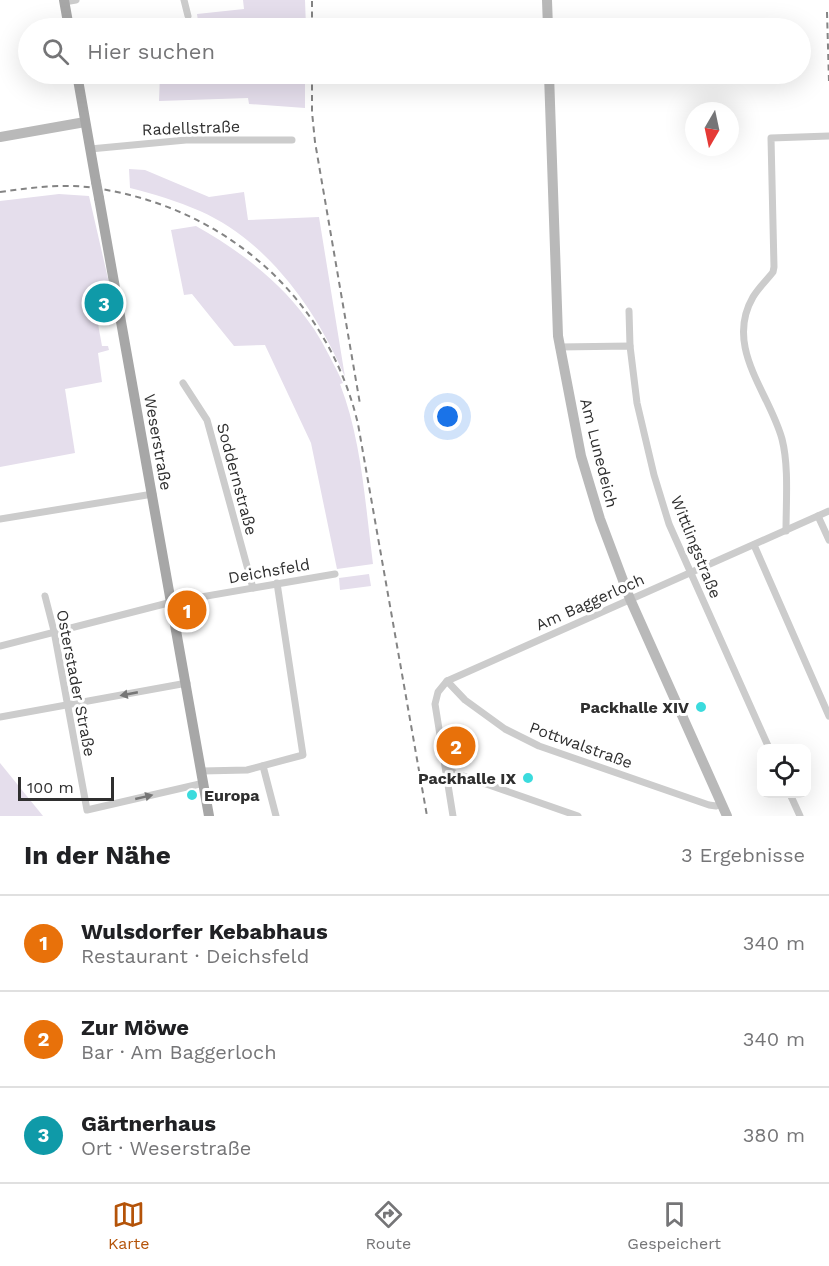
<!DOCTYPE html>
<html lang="de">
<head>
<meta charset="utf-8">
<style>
	body { margin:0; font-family:"Work Sans",sans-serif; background:#f6f6f6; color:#202124 }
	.controls { position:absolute; right:18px; bottom:18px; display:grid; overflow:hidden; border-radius:12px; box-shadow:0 6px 24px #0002 }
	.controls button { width:54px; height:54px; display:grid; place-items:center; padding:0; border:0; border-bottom:2px solid #e0e0e0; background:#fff; color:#202124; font:30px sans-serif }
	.compass { position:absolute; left:685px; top:102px; width:54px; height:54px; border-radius:50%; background:#fff; box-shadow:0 6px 24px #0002; rotate:189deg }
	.scale { position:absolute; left:18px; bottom:15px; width:96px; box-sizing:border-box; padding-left:6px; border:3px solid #2f2f2f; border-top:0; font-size:16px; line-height:21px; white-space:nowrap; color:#2f2f2f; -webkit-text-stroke:4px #fff; paint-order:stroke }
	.you { position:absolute; left:448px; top:417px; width:21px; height:21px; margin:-15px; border:4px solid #fff; border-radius:50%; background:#1a73e8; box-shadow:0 0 0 9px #1a73e833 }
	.badge { display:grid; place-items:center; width:39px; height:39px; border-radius:50%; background:#b45309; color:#fff; font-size:20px; font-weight:700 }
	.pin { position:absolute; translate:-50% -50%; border:3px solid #fff; box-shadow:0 2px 6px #0006 }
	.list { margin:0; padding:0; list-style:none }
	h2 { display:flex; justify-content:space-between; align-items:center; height:78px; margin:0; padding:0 24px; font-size:26px }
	h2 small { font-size:20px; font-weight:400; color:#757577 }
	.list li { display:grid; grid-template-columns:39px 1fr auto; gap:18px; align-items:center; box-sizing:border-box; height:96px; padding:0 24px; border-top:2px solid #e0e0e0 }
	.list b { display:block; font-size:22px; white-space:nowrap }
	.list p { margin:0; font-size:20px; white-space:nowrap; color:#757577 }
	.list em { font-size:20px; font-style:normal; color:#757577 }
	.icon { flex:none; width:33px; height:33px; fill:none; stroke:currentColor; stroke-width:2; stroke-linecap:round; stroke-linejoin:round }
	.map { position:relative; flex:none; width:829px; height:816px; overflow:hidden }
	.search { position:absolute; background:#fff; box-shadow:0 6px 24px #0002; left:18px; right:18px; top:18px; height:66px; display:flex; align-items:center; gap:15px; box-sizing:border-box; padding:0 21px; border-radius:33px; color:#757577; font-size:22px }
	.sheet { height:366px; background:#fff }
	nav { display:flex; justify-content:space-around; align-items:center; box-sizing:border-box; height:84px; border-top:2px solid #e0e0e0; background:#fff; font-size:16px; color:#757577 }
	nav a { display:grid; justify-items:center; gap:3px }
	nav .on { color:#b45309 }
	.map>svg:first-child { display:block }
	.green { fill:#e5deec }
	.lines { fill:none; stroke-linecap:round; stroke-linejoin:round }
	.street { stroke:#ccc; stroke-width:7 }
	.secondary { stroke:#b9b9b9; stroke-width:10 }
	.primary { stroke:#a7a7a7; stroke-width:10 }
	.rail { stroke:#848484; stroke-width:2; stroke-dasharray:6 4.5; stroke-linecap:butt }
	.primary-bridge { stroke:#a7a7a7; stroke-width:10 }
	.oneway { fill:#767676 }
	.poi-dot { fill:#3bdbdd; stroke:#fff; stroke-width:2 }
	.labels { text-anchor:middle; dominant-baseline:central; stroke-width:6; stroke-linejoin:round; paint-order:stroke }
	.street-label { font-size:16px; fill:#2f2f2f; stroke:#fff }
	.poi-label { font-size:16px; font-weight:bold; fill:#2f2f2f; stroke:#fff; text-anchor:end }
</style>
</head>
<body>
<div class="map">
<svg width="829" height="816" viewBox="0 0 829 816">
	<rect width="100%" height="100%" fill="#fff"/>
	<!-- green -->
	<g class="green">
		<path d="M243,0H305L306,28H199L197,14L244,9Z"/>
		<path d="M160,74H305V108L249,104L248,98L159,101Z"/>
		<path d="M129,169L145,170L209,197L244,192L248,220L319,217L345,377C317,311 268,241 200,211C177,201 154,194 130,188Z"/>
		<path d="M59,194L89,196L115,309L96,313L102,346H108L109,350L98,353L102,382L65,389L75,453L0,467V201Z"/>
		<path d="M196,226C242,252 284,284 314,329C325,346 334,365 343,383L340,384C362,441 365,504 373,564L337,569L311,443L265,345L234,346L192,294L184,295L171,230Z"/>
		<path d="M369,574L371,586L340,590L339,578Z"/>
		<path d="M0,763L43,816H0Z"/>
	</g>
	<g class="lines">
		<!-- street -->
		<g class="street">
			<path d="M184,0L188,16"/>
			<path d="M64,2L76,0"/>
			<path d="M90,149L186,140H292"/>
			<path d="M629,311L630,346"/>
			<path d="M559,347L630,346L637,403L654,475L669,524L769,748"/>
			<path d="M183,383L207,420L253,588"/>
			<path d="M818,516L829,540"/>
			<path d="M0,519L153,494"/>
			<path d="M786,531C786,502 789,466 782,439C769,392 724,347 753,297C759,287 767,280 773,272L774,267L771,138L829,136"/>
			<path d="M754,545L829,716"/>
			<path d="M45,596L54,631L87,810L204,783"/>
			<path d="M0,646L172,602L335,574"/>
			<path d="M447,681L465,700L505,729L539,746L709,805L716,806L721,803"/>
			<path d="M0,717L187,683"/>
			<path d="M263,766L276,816"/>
			<path d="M446,770L578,816"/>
			<path d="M202,771L247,770L303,755L277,583"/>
			<path d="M790,794L800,816"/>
			<path d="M453,816L435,704L438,692L447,681L829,511"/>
		</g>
		<!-- secondary -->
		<g class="secondary">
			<path d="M547,0L548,28"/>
			<path d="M549,74L558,336L581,456L600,519L630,599L727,816"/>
			<path d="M0,137L85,122"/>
		</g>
		<!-- primary -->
		<g class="primary">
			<path d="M64,0L69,28"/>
			<path d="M77,74L96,182"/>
			<path d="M99,198L209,816"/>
		</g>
		<!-- rail -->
		<g class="rail">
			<path d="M827,12L829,82"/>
			<path d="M312,28V0"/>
			<path d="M312,74V112L315,142L360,404"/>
			<path d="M0,192C28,188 58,184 87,187C219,203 327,293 358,424L427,816"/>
		</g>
		<!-- primary-bridge -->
		<path class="primary-bridge" d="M96,182L99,198"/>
	</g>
	<!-- one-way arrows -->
	<defs><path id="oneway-solid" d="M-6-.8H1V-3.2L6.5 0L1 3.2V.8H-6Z" transform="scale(1.5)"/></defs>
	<g class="oneway">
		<use href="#oneway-solid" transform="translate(129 694) rotate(169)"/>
		<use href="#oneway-solid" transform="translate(144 797) rotate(-13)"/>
	</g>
	<!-- markers -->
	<g class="poi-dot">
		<circle cx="701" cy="707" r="6"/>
		<circle cx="528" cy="778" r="6"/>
		<circle cx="192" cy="795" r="6"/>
	</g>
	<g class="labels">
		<!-- street labels -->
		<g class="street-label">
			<text transform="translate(191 128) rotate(-2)">Radellstraße</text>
			<text transform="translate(158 442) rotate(80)">Weserstraße</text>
			<text transform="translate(599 453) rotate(76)">Am Lunedeich</text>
			<text transform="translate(237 479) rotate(75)">Soddernstraße</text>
			<text transform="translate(696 547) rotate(68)">Wittlingstraße</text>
			<text transform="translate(269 571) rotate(-10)">Deichsfeld</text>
			<text transform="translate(590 602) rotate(-24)">Am Baggerloch</text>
			<text transform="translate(76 683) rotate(79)">Osterstader Straße</text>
			<text transform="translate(581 745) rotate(20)">Pottwalstraße</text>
		</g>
		<!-- poi labels -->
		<g class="poi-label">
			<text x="689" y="707">Packhalle XIV</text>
			<text x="516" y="778">Packhalle IX</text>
			<text x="204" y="795" text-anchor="start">Europa</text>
		</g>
	</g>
</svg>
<div class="controls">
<button><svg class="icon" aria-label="locate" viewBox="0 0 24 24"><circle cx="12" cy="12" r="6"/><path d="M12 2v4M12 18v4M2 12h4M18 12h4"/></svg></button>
</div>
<svg class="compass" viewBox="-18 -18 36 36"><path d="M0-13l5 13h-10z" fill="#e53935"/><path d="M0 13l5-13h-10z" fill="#757577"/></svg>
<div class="scale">100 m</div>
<div class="you"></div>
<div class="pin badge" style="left:187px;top:610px;background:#e8710a">1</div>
<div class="pin badge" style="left:456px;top:746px;background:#e8710a">2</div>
<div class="pin badge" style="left:104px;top:303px;background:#0f9aa8">3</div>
<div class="search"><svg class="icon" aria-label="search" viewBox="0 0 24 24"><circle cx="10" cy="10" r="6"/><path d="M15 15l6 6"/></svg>Hier suchen</div>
</div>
<section class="sheet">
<h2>In der Nähe<small>3 Ergebnisse</small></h2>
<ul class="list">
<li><span class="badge" style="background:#e8710a">1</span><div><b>Wulsdorfer Kebabhaus</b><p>Restaurant · Deichsfeld</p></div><em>340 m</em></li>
<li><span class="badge" style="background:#e8710a">2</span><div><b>Zur Möwe</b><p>Bar · Am Baggerloch</p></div><em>340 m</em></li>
<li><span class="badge" style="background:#0f9aa8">3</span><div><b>Gärtnerhaus</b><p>Ort · Weserstraße</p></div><em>380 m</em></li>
</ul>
</section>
<nav>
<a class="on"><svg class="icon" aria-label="map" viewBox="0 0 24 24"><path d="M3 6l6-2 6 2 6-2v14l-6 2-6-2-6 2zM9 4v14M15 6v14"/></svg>Karte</a>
<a><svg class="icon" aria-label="directions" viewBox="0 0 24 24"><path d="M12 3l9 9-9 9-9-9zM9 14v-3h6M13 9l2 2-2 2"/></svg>Route</a>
<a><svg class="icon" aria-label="saved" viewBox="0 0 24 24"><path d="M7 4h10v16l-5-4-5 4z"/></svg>Gespeichert</a>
</nav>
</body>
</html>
